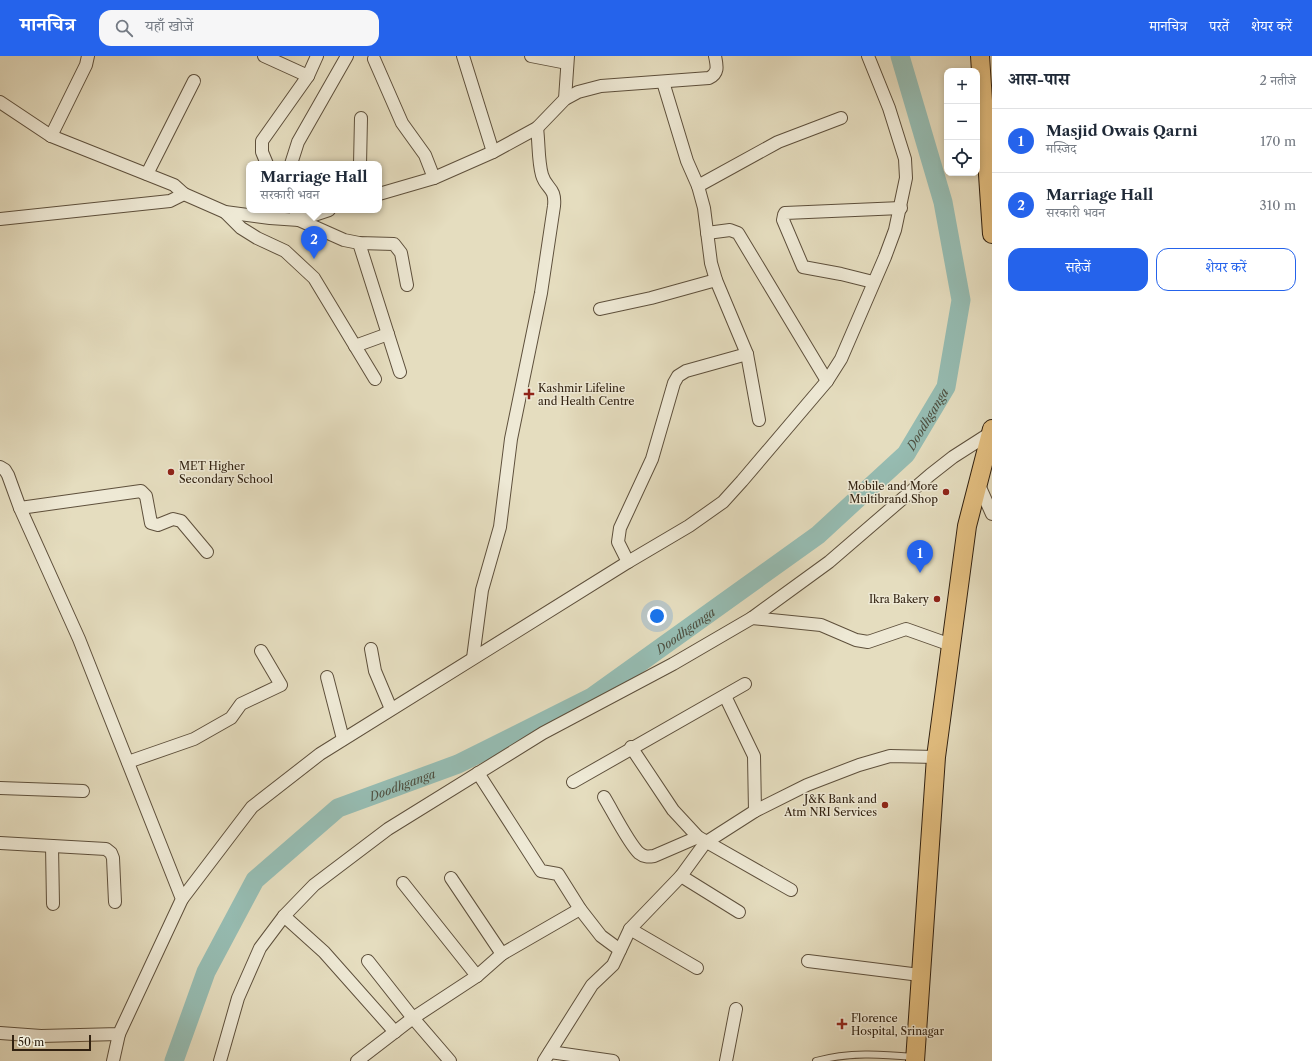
<!DOCTYPE html>
<html lang="hi">
<head>
<meta charset="utf-8">
<style>
	body { margin:0; font-family:"Libre Caslon Text","Noto Serif Devanagari",serif; background:#f6f6f7; color:#1f2937 }
	.controls { position:absolute; right:12px; top:12px; display:grid; overflow:hidden; border-radius:8px; box-shadow:0 2px 6px #0003 }
	.controls button { width:36px; height:36px; display:grid; place-items:center; padding:0; border:0; border-bottom:1px solid #e0e1e3; background:#fff; color:#1f2937; font:20px sans-serif }
	.scale { position:absolute; left:12px; bottom:10px; width:79px; box-sizing:border-box; padding-left:4px; border:2px solid #312110; border-top:0; font-size:11px; line-height:14px; white-space:nowrap; color:#312110; -webkit-text-stroke:3px #eee9d5; paint-order:stroke }
	.you { position:absolute; left:657px; top:560px; width:14px; height:14px; margin:-10px; border:3px solid #fff; border-radius:50%; background:#1a73e8; box-shadow:0 0 0 6px #1a73e833 }
	.badge { display:grid; place-items:center; width:26px; height:26px; border-radius:50%; background:#2563eb; color:#fff; font-size:13px; font-weight:700 }
	.pin { position:absolute; translate:-50% -33px; filter:drop-shadow(0 1px 2px #0008) }
	.pin::after { content:''; position:absolute; top:21px; width:14px; height:12px; background:inherit; clip-path:polygon(0 0,100% 0,50% 100%) }
	.popup { position:absolute; left:246px; top:105px; width:136px; height:52px; box-sizing:border-box; display:grid; place-content:center; border-radius:8px; background:#fff; filter:drop-shadow(0 1px 3px #0005); font-size:13px; white-space:nowrap; color:#747a83 }
	.popup b { font-size:15px; color:#1f2937 }
	.popup::after { content:''; position:absolute; left:50%; top:100%; margin-left:-8px; border:8px solid transparent; border-top-color:#fff }
	.list { margin:0; padding:0; list-style:none }
	h2 { display:flex; justify-content:space-between; align-items:center; height:52px; margin:0; padding:0 16px; font-size:17px }
	h2 small { font-size:13px; font-weight:400; color:#747a83 }
	.list li { display:grid; grid-template-columns:26px 1fr auto; gap:12px; align-items:center; box-sizing:border-box; height:64px; padding:0 16px; border-top:1px solid #e0e1e3 }
	.list b { display:block; font-size:15px; white-space:nowrap }
	.list p { margin:0; font-size:13px; white-space:nowrap; color:#747a83 }
	.list em { font-size:13px; font-style:normal; color:#747a83 }
	.actions { display:flex; gap:8px; padding:12px 16px }
	.actions a { flex:1; padding:9px 0; border:1px solid #2563eb; border-radius:12px; text-align:center; font-size:14px; color:#2563eb }
	.actions .main { background:#2563eb; color:#fff }
	.icon { flex:none; width:22px; height:22px; fill:none; stroke:currentColor; stroke-width:2; stroke-linecap:round; stroke-linejoin:round }
	.map { position:relative; flex:none; width:992px; height:1005px; overflow:hidden }
	header { display:flex; align-items:center; gap:24px; box-sizing:border-box; height:56px; padding:0 20px; background:#2563eb; color:#fff }
	header strong { font-size:19px }
	nav { display:flex; gap:22px; margin-inline-start:auto; font-size:14px }
	.search { width:280px; height:36px; background:#f6f6f7; display:flex; align-items:center; gap:10px; box-sizing:border-box; padding:0 14px; border-radius:12px; color:#747a83; font-size:15px }
	main { display:flex }
	aside { flex:1; background:#fff }
	.map>svg:first-child { display:block }
	.lines { fill:none; stroke-linecap:round; stroke-linejoin:round }
	.river { stroke:#96bcb2; stroke-width:19 }
	.service-casing { stroke:#5e503c; stroke-width:8 }
	.minor-casing { stroke:#5e503c; stroke-width:14 }
	.primary-casing { stroke:#312110; stroke-width:20 }
	.service { stroke:#eee9d5; stroke-width:6 }
	.minor { stroke:#eee9d5; stroke-width:12 }
	.primary { stroke:#e2be80; stroke-width:18 }
	.poi-dot { fill:#8f2418; stroke:#eee9d5; stroke-width:1.5 }
	.labels { text-anchor:middle; dominant-baseline:central; stroke-width:3; stroke-linejoin:round; paint-order:stroke }
	.poi-label { font-size:11px; fill:#312110; stroke:#eee9d5; text-anchor:start }
	.water-label { font-size:12px; font-style:italic; fill:#4f5041; stroke:#eee9d5 }
</style>
</head>
<body>
<header>
<strong>मानचित्र</strong>
<div class="search"><svg class="icon" aria-label="search" viewBox="0 0 24 24"><circle cx="10" cy="10" r="6"/><path d="M15 15l6 6"/></svg>यहाँ खोजें</div>
<nav><a>मानचित्र</a><a>परतें</a><a>शेयर करें</a></nav>
</header>
<main>
<div class="map">
<svg width="992" height="1005" viewBox="0 0 992 1005">
	<rect width="100%" height="100%" fill="#e5ddbf"/>
	<filter id="stains"><feTurbulence type="fractalNoise" baseFrequency=".005" numOctaves="4"/><feColorMatrix values="0 0 0 0 .2 0 0 0 0 .09 0 0 0 0 .02 0 0 0 .5 -.17"/></filter>
	<radialGradient id="worn" r=".72"><stop offset=".6" stop-color="#630" stop-opacity="0"/><stop offset="1" stop-color="#630" stop-opacity=".3"/></radialGradient>
	<g class="lines">
		<!-- river -->
		<path class="river" id="s1" d="M174,1005L206,916L255,824L338,752L458,708L592,641L818,479L906,398L946,331L961,244L943,146L900,0"/>
		<!-- service casing -->
		<g class="service-casing">
			<path id="service" d="M816,1005C849,996 881,998 914,1001"/>
		</g>
		<!-- minor casing -->
		<g class="minor-casing">
			<g id="minor">
				<path d="M264,0L308,20"/>
				<path d="M463,0L493,96"/>
				<path d="M531,0L567,7"/>
				<path d="M374,3L402,67L425,99L434,122"/>
				<path d="M663,26L687,105L698,130L704,152L711,207L716,224L747,298L759,364"/>
				<path d="M565,43L568,0"/>
				<path d="M0,46L51,80L174,129L184,138"/>
				<path d="M51,80L86,9L88,0"/>
				<path d="M267,108L262,96V85L308,20L317,0"/>
				<path d="M291,108L298,86L347,0"/>
				<path d="M360,108L361,62"/>
				<path d="M147,118L194,25"/>
				<path d="M698,130L778,86L841,62"/>
				<path d="M379,138L434,122L493,96L537,72L565,43L578,36L601,30L709,22C719,17 717,10 715,0"/>
				<path d="M295,154L299,164L344,184L359,187L394,188L401,197L407,229"/>
				<path d="M225,156L241,172L257,182L285,195L314,222L375,323"/>
				<path d="M0,163L170,145L184,138L225,156L270,162L299,164L329,154"/>
				<path d="M707,177L730,174L738,177L827,325"/>
				<path d="M359,187L400,316"/>
				<path d="M873,226L841,218L803,211L783,164L784,159L785,157L901,152"/>
				<path d="M600,253L651,242L716,224"/>
				<path d="M355,290L388,278"/>
				<path d="M0,411L5,414L8,419L20,452L79,583L182,843L119,978L41,980L0,977"/>
				<path d="M978,427L992,458"/>
				<path d="M20,452L141,435L146,440L151,467L158,469L173,463L181,465L207,496"/>
				<path d="M628,506L618,486L620,472L652,403L674,327L678,320L686,315L747,298"/>
				<path d="M752,562L821,569L856,584L868,586L906,573L951,589"/>
				<path d="M371,593L375,615L391,653"/>
				<path d="M473,602L482,534L500,471L511,383L541,237L554,150C556,131 546,133 542,119C538,105 539,87 537,72"/>
				<path d="M327,621L343,683"/>
				<path d="M725,640L754,700L755,755"/>
				<path d="M631,691L673,754L698,781L791,834"/>
				<path d="M128,706L194,683L231,662L241,648L281,629L261,595"/>
				<path d="M478,717L541,815L558,818L580,853L601,880L620,894"/>
				<path d="M573,726L745,628"/>
				<path d="M0,732L83,735"/>
				<path d="M604,741C612,754 629,788 639,797C644,801 648,801 654,800L698,781"/>
				<path d="M0,787L106,793L111,797L113,802L115,846"/>
				<path d="M52,790L53,848"/>
				<path d="M681,820L739,856"/>
				<path d="M451,822L502,898"/>
				<path d="M403,827L477,920"/>
				<path d="M182,843L252,751L320,698L628,506L689,470L723,446L742,425L827,325L841,303L885,201L895,174L906,122L905,103L889,52L868,0"/>
				<path d="M284,860L324,896L395,976"/>
				<path d="M630,873L697,912"/>
				<path d="M368,905L413,962L450,1005"/>
				<path d="M808,905L920,919"/>
				<path d="M550,996L613,1005"/>
				<path d="M113,1005L119,978"/>
				<path d="M220,1005L238,942L260,892L284,860L314,829L388,773L543,677L673,608L752,562L829,506L930,419L953,401L992,376"/>
				<path d="M357,1005L413,962L477,920L502,898L580,853"/>
				<path d="M544,1005L592,929L613,909L630,873L681,820L705,787L755,755L807,729L859,709L890,700L936,701"/>
				<path d="M726,1005L736,953"/>
			</g>
		</g>
		<!-- primary casing -->
		<g class="primary-casing">
			<g id="primary">
				<path d="M980,0L992,178"/>
				<path d="M915,1005L936,701L967,470L992,373"/>
			</g>
		</g>
		<!-- service -->
		<use href="#service" class="service"/>
		<!-- minor -->
		<use href="#minor" class="minor"/>
		<!-- primary -->
		<use href="#primary" class="primary"/>
	</g>
	<!-- markers -->
	<g class="poi-dot">
		<path d="M527 332h4v4h4v4h-4v4h-4v-4h-4v-4h4z"/>
		<circle cx="171" cy="416" r="4"/>
		<circle cx="946" cy="436" r="4"/>
		<circle cx="937" cy="543" r="4"/>
		<circle cx="885" cy="749" r="4"/>
		<path d="M840 962h4v4h4v4h-4v4h-4v-4h-4v-4h4z"/>
	</g>
	<g class="labels">
		<!-- poi labels -->
		<g class="poi-label">
			<text x="538" y="332">Kashmir Lifeline<tspan x="538" dy="13">and Health Centre</tspan></text>
			<text x="179" y="410">MET Higher<tspan x="179" dy="13">Secondary School</tspan></text>
			<text x="938" y="430" text-anchor="end">Mobile and More<tspan x="938" dy="13">Multibrand Shop</tspan></text>
			<text x="929" y="543" text-anchor="end">Ikra Bakery</text>
			<text x="877" y="743" text-anchor="end">J&amp;K Bank and<tspan x="877" dy="13">Atm NRI Services</tspan></text>
			<text x="851" y="962">Florence<tspan x="851" dy="13">Hospital, Srinagar</tspan></text>
		</g>
		<!-- water labels -->
		<g class="water-label">
			<text stroke="none"><textPath href="#s1" startOffset="1025">Doodhganga</textPath></text>
			<text stroke="none"><textPath href="#s1" startOffset="701">Doodhganga</textPath></text>
			<text stroke="none"><textPath href="#s1" startOffset="377">Doodhganga</textPath></text>
		</g>
	</g>
	<rect width="100%" height="100%" filter="url(#stains)"/>
	<rect width="100%" height="100%" fill="url(#worn)"/>
</svg>
<div class="controls">
<button>+</button>
<button>−</button>
<button><svg class="icon" aria-label="locate" viewBox="0 0 24 24"><circle cx="12" cy="12" r="6"/><path d="M12 2v4M12 18v4M2 12h4M18 12h4"/></svg></button>
</div>
<div class="scale">50 m</div>
<div class="you"></div>
<div class="pin badge" style="left:920px;top:517px">1</div>
<div class="pin badge" style="left:314px;top:203px">2</div>
<div class="popup"><b>Marriage Hall</b>सरकारी भवन</div>
</div>
<aside>
<h2>आस-पास<small>2 नतीजे</small></h2>
<ul class="list">
<li><span class="badge">1</span><div><b>Masjid Owais Qarni</b><p>मस्जिद</p></div><em>170 m</em></li>
<li><span class="badge">2</span><div><b>Marriage Hall</b><p>सरकारी भवन</p></div><em>310 m</em></li>
</ul>
<div class="actions"><a class="main">सहेजें</a><a>शेयर करें</a></div>
</aside>
</main>
</body>
</html>
